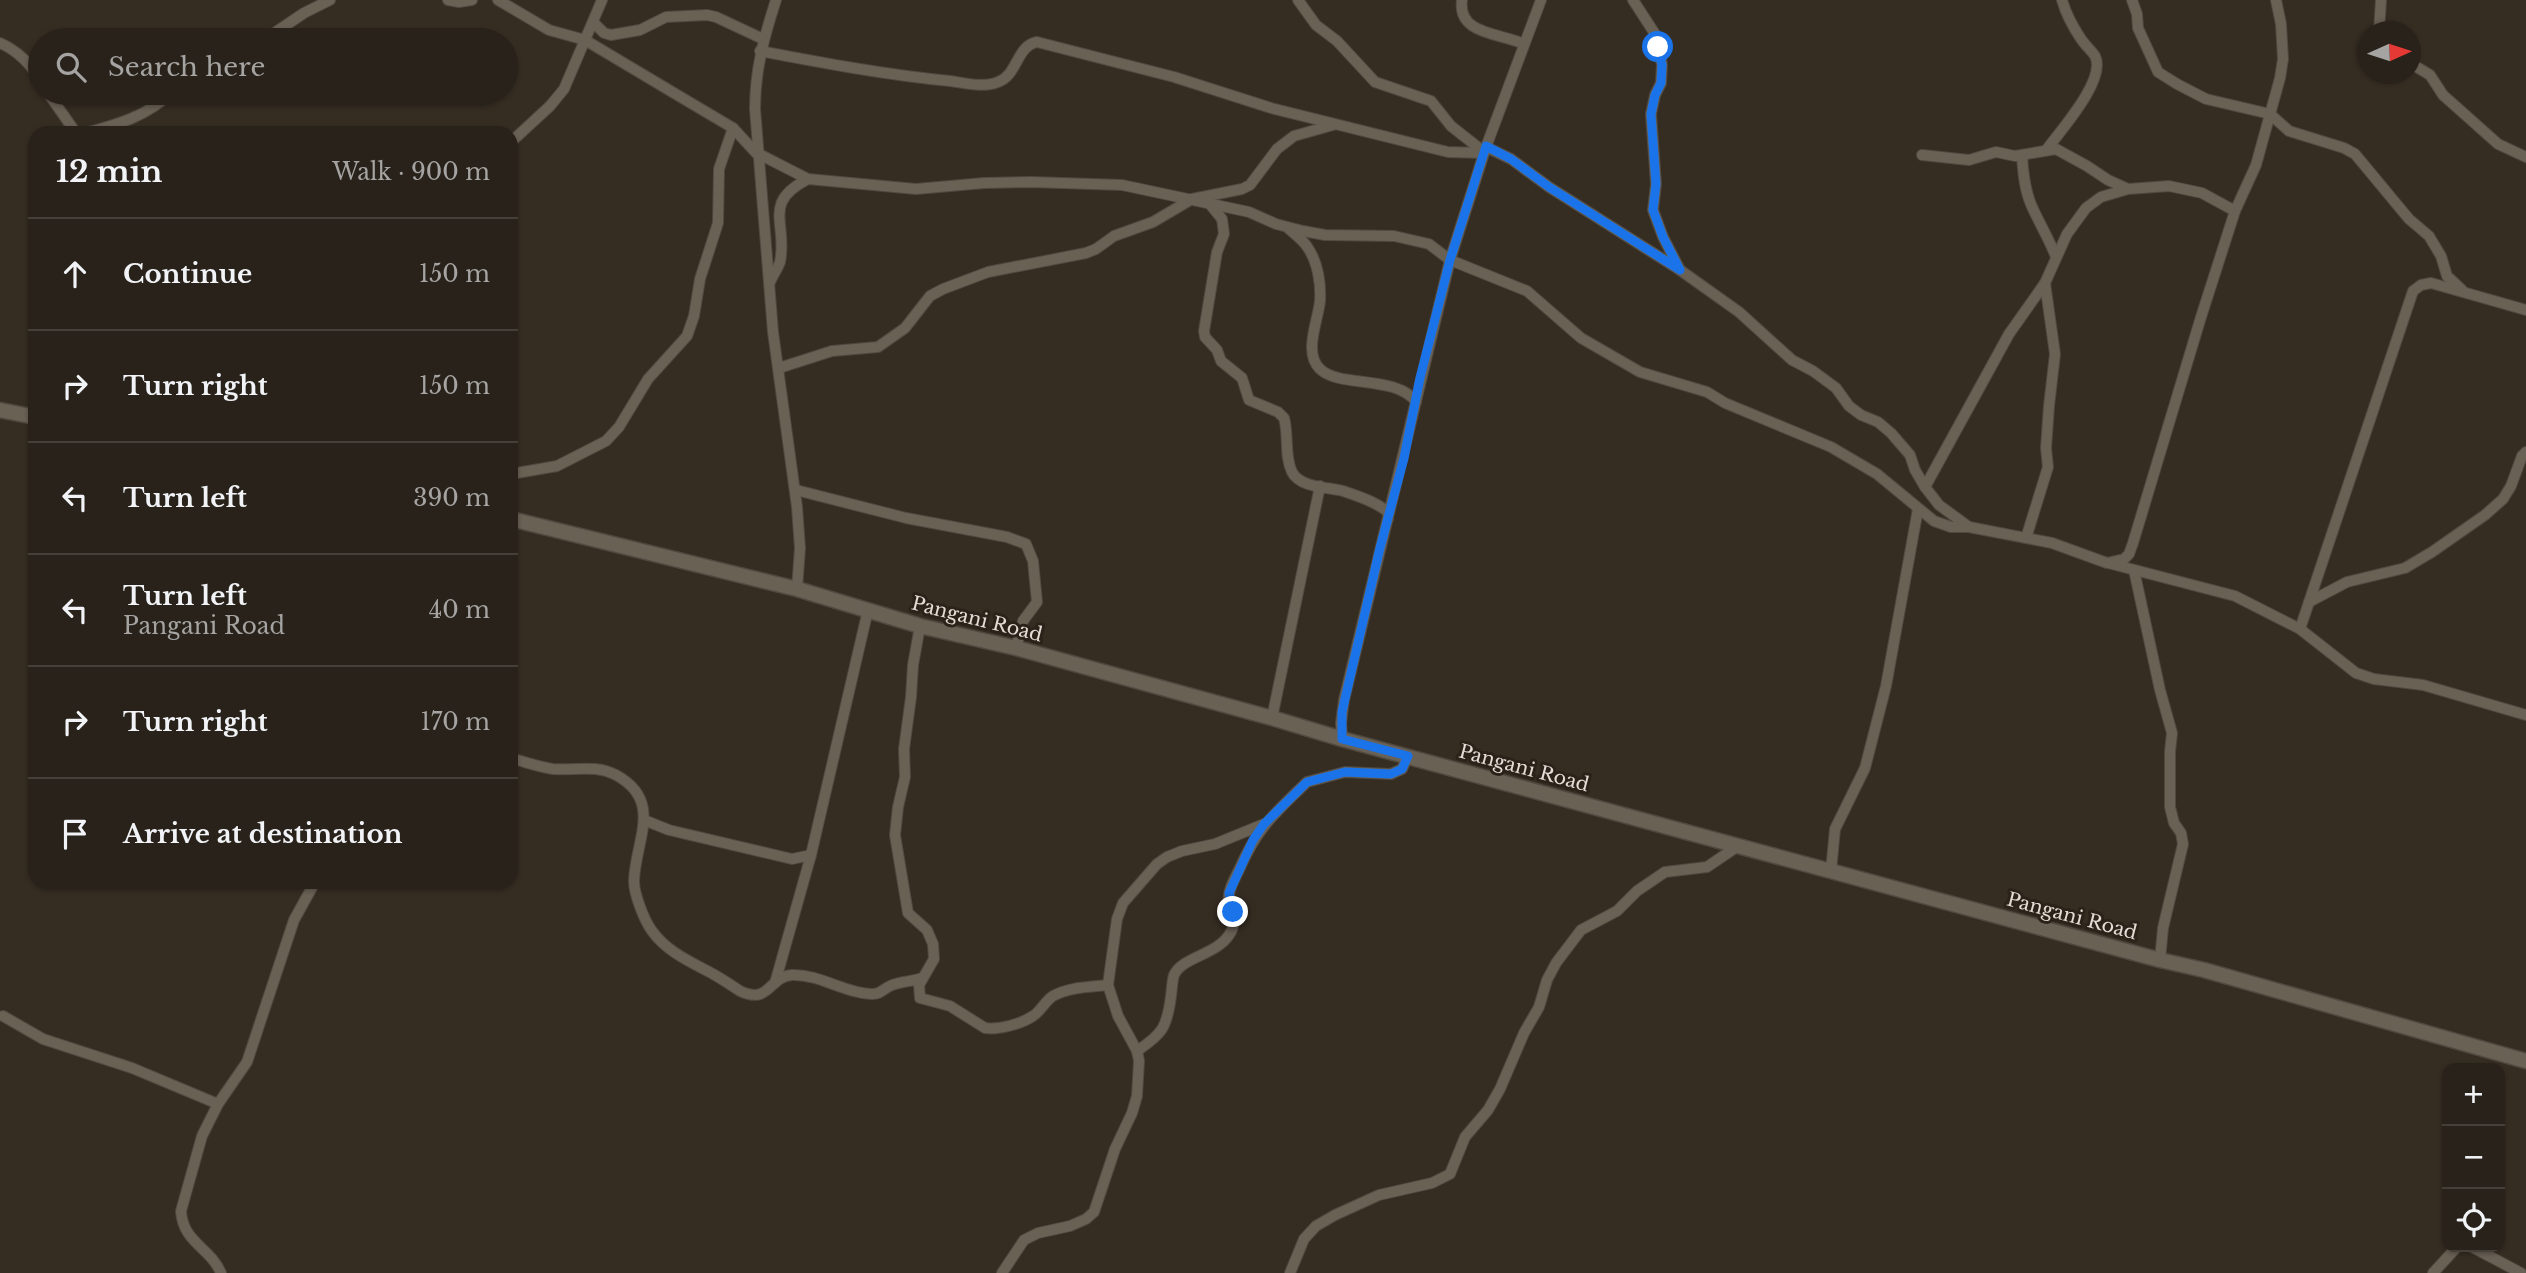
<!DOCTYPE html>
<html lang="en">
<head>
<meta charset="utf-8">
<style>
	body { margin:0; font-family:"Libre Baskerville",serif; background:#302a23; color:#f1f3f6 }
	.controls { position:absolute; right:21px; bottom:21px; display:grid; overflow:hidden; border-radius:14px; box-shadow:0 2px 5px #0004 }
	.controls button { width:63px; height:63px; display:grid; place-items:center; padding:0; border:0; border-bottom:2px solid #443f39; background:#28221a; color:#f1f3f6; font:35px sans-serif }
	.compass { position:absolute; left:2358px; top:21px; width:63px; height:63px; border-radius:50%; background:#28221a; box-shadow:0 2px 5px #0004; rotate:87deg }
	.stop { position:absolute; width:21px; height:21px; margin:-16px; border:5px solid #1a73e8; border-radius:50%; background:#fff }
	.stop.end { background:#1a73e8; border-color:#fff; box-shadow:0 2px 7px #0008 }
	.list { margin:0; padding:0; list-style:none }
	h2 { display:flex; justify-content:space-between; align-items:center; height:91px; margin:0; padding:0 28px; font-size:30px }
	h2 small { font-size:23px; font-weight:400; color:#a5a4a2 }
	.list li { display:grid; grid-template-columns:46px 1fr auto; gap:21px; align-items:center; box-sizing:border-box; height:112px; padding:0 28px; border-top:2px solid #443f39 }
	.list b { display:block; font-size:26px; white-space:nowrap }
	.list p { margin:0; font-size:23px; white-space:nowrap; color:#a5a4a2 }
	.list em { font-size:23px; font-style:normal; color:#a5a4a2 }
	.icon { flex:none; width:38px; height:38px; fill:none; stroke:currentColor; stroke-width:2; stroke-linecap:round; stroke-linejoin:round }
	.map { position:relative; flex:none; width:2526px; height:1273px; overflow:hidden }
	.search { position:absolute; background:#28221a; box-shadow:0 2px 5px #0004; left:28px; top:28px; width:490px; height:77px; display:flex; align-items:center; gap:18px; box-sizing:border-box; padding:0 24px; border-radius:38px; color:#a5a4a2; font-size:26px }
	.panel { position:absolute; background:#28221a; box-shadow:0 2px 5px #0004; left:28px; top:126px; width:490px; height:763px; border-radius:21px }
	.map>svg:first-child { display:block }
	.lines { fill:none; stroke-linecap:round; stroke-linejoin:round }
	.street-casing { stroke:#504940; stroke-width:12 }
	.secondary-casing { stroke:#504940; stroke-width:17 }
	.street { stroke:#6a6155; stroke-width:10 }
	.secondary { stroke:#6a6155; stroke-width:14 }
	.route { stroke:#1a73e8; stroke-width:9 }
	.labels { text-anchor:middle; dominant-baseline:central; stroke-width:6; stroke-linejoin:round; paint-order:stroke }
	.street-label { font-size:19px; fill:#e3ddd6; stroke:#2b2319 }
</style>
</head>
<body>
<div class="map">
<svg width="2526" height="1273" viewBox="0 0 2526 1273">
	<rect width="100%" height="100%" fill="#352d22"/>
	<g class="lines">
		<!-- street casing -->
		<g class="street-casing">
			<g id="street">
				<path d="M448,0L459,2L472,0"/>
				<path d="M498,0L549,30L585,40L679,96L733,128L758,155"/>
				<path d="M776,0C764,37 755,70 755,109L773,332L797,507L800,548L797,589"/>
				<path d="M1298,0L1316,25L1337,41L1375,82L1431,101L1451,126L1484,152"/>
				<path d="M1462,0C1457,35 1501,33 1524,44"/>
				<path d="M1633,0L1657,37L1662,65L1661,83L1655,95L1651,114L1656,184L1653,210L1663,237L1680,270"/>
				<path d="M2132,0L2137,14L2138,28L2158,72L2177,84L2206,99L2270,114L2289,131L2344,148L2355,154L2409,219L2429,236L2441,256L2447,276L2462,290"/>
				<path d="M593,22L604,33L611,35L640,30L666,17L707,15L716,17L763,39"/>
				<path d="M2379,32L2381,0"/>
				<path d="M264,40L304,13L330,0"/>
				<path d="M0,43C18,51 30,63 40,80"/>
				<path d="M760,51C823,63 887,75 950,81C965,83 984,88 998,82C1018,75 1016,46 1037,42L1174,77L1271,108L1448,152L1483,153"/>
				<path d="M2410,63L2430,75L2443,95L2498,144L2526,157"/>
				<path d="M48,93L76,133"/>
				<path d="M85,133C117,125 147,116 171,93"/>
				<path d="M511,142L550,106L564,89L602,0"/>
				<path d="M1486,147L1511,159L1549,187L1680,270L1739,312L1792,360L1813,371L1836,388L1849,406L1861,415L1878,422L1891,433L1910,455L1915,470L1925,487L1939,505L1969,527L2052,543L2107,563L2124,559L2129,554L2133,543L2201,317L2235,211L2256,165L2280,78L2283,59L2281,24L2276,0"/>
				<path d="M2047,149C2061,130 2107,79 2095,56C2091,50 2085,45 2081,39C2073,27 2066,14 2062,0"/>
				<path d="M757,153L808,179L916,189L984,183L1031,182L1122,185L1249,212L1276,224L1303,231L1325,235L1394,236L1429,244L1450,260L1527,291L1581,338L1640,372L1707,392L1725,403L1831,447L1877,474L1934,521L1951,527H1969"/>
				<path d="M1922,155L1969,160L1996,152L2015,156L2056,149L2087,166L2108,180L2128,189"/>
				<path d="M2022,155C2023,174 2025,194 2034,211C2042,228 2049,239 2056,257"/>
				<path d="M1209,203L1222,219L1224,234L1217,252L1204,331L1205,337L1217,350L1221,361L1242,378L1249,400L1278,412L1284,418C1289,435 1284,456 1292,472C1300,488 1328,487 1343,491C1358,496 1376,502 1388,512V519"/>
				<path d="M1289,229C1296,235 1304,241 1308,248C1318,263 1321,284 1320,301C1318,321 1303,353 1320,369C1339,388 1397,375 1416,402"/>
				<path d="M770,282C773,275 778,268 780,262C788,223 761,203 808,179"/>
				<path d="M779,368L832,351L878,347L905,328L930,296L943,289L988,272L1086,253L1096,249L1114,236L1153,222L1192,199L1242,189L1250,185L1277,149L1294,136L1333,125"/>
				<path d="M511,474L557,466L606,441L619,427L648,379L687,336L694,316L700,279L718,223L719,169L733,128"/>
				<path d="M1925,487L2009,334L2045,283L2067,234L2086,208L2101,197L2128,189L2169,186L2202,193L2235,211"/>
				<path d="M796,490L906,518L1007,537L1026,544L1033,561L1037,602L1023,621L1016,648"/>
				<path d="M2026,538L2048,467L2046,448L2049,406L2055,354L2045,283"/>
				<path d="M2108,563L2235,596L2300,629L2356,673L2374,679L2423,685L2526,715"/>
				<path d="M2134,570L2160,690L2172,733L2170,752V807L2174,823L2181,833L2183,844L2163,928L2160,960"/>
				<path d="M2309,602L2347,582L2405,568L2432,552L2485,515L2503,499L2511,486L2522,456L2526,452"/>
				<path d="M920,626L913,665L911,697L904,749L905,777L898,807L895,835L908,913L927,930L933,944L934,959L919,985L920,998L950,1006L985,1028C999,1030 1021,1024 1033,1016C1041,1011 1045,1001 1053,996C1069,987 1090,987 1108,985"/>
				<path d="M2300,629L2413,291L2421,285L2431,283L2526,310"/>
				<path d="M1272,718L1320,486"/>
				<path d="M1342,739L1341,723L1344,700L1450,260L1486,147L1541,0"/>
				<path d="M511,758C524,762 539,767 553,769C574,771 595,764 616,775C664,801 635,841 634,881C634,894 644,920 652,931C667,952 691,962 713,974C722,979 731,985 740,991C770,1005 768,977 792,975C820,974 844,993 871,994C880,995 883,989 890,986C900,981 912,982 922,978"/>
				<path d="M644,820L669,830L792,859L811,855"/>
				<path d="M1831,871L1835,829L1865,768L1886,686L1918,509"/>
				<path d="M775,983L811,855L868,610"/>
				<path d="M3,1016L43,1039L132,1068L218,1104"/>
				<path d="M1137,1051C1162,1034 1167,1028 1171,996C1172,989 1172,981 1174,975C1182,957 1216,955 1229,935C1240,920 1226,910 1229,895C1230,886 1235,878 1239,870C1257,828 1274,814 1307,782L1345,772L1391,774L1402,769L1408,756"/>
				<path d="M2472,1247L2521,1273"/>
				<path d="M221,1273C210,1247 183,1243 181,1211L202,1136L218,1104L247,1062L294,920L315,882"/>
				<path d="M1002,1273L1024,1240L1038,1233L1070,1226L1086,1219L1094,1212L1115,1149L1132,1113L1137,1096L1139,1061L1137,1051L1118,1016L1108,985L1117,919L1123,903L1157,864L1167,857L1182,851L1215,844L1264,824"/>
				<path d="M1290,1273L1304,1239L1316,1226L1335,1215L1379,1195L1432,1183L1450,1174L1465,1137L1488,1110L1500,1089L1524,1033L1539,1007L1547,980L1556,963L1581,930L1617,911L1637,891L1665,872L1707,867L1738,846"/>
				<path d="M2433,1273L2457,1247"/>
			</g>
		</g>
		<!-- secondary casing -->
		<g class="secondary-casing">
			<g id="secondary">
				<path d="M0,410L35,417"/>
				<path d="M511,519L797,589L920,626L1016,648L1272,718L1342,739L2160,960L2204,970L2526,1061"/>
			</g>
		</g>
		<!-- street -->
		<use href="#street" class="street"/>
		<!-- secondary -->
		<use href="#secondary" class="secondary"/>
	</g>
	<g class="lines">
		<!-- route -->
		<path class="route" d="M1233,912L1229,893L1253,840L1264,824L1307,782L1345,772L1391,774L1402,769L1408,756L1342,739V712L1380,548L1404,458L1420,378L1450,260L1486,146L1511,159L1549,187L1680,270L1663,237L1653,210L1656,184L1651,114L1655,95L1661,83L1662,65L1658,47"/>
	</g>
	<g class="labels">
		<!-- street labels -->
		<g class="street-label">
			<text transform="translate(977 619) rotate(14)">Pangani Road</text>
			<text transform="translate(1524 768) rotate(15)">Pangani Road</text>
			<text transform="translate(2072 916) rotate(15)">Pangani Road</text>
		</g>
	</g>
</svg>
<div class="controls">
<button>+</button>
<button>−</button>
<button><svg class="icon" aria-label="locate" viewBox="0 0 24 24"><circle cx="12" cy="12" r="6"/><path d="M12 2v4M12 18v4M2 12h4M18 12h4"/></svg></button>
</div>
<svg class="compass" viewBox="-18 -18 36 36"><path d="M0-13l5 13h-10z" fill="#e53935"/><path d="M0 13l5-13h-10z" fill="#a5a4a2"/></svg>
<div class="stop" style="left:1658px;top:47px"></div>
<div class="stop end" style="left:1233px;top:912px"></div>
<div class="search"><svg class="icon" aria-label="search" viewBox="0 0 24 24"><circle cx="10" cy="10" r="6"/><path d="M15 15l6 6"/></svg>Search here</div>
<section class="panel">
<h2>12 min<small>Walk · 900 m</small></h2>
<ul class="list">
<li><svg class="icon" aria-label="ahead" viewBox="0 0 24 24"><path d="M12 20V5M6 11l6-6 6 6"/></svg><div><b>Continue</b></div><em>150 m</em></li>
<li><svg class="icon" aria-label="right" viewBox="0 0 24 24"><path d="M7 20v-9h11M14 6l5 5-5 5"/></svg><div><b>Turn right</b></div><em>150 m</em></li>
<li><svg class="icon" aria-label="left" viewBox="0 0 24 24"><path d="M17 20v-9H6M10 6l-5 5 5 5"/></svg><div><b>Turn left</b></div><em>390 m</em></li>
<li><svg class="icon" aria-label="left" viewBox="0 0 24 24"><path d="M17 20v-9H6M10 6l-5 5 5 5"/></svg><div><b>Turn left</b><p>Pangani Road</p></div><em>40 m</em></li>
<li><svg class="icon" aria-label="right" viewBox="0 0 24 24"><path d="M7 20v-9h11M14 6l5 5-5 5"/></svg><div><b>Turn right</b></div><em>170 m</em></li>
<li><svg class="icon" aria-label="arrive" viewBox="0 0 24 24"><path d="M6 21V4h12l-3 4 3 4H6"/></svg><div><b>Arrive at destination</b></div></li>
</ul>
</section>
</div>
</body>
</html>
